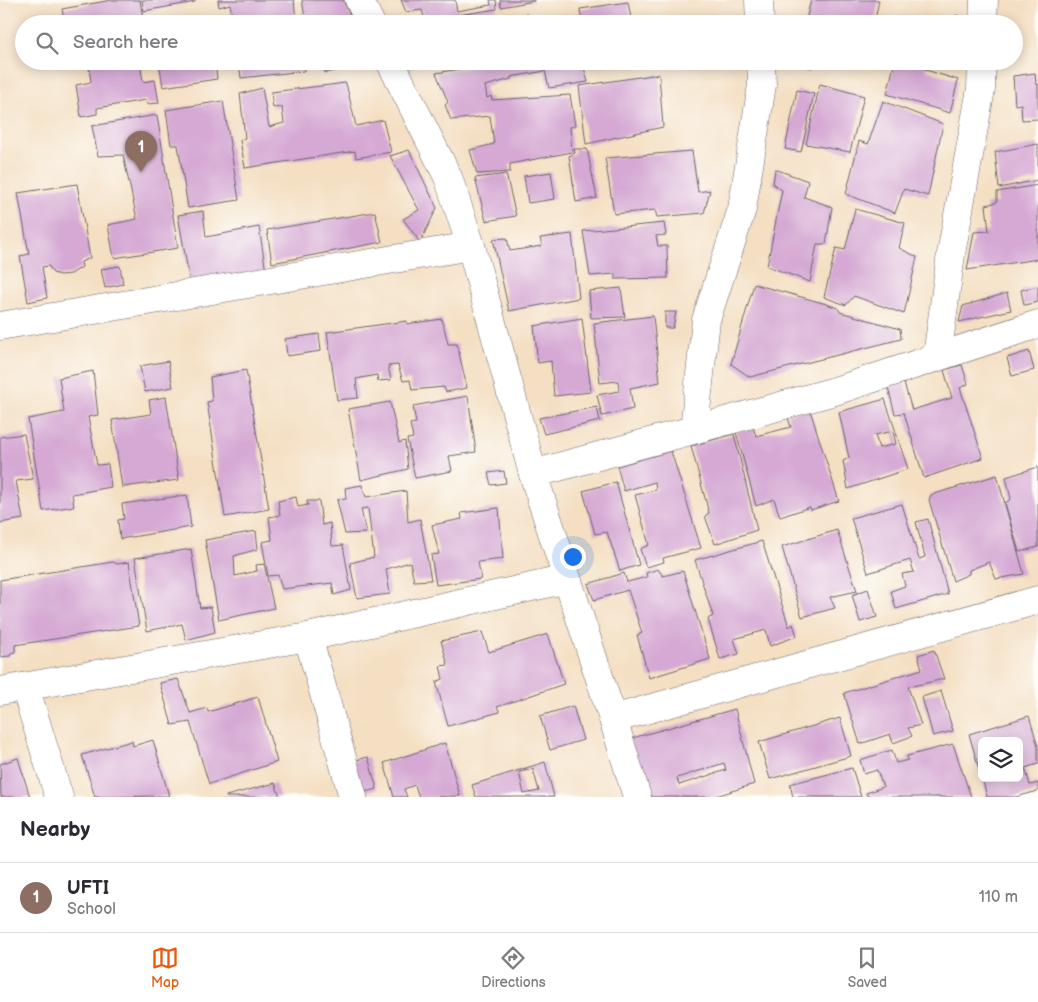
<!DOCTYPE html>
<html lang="en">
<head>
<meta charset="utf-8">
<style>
	body { margin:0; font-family:"Balsamiq Sans",sans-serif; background:#f2f2f3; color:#2b2b33 }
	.controls { position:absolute; right:15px; bottom:15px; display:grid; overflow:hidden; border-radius:8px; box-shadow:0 2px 12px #0003 }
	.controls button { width:45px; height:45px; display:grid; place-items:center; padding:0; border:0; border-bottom:1px solid #e1e1e2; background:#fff; color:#2b2b33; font:25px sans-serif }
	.you { position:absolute; left:572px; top:556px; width:18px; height:18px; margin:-12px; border:4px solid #fff; border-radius:50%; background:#1a73e8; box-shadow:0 0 0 8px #1a73e833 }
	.badge { display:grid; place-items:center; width:32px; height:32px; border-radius:50%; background:#ea580c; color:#fff; font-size:16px; font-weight:700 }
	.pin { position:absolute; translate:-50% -41px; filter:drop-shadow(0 1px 2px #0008) }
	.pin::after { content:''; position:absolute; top:26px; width:18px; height:15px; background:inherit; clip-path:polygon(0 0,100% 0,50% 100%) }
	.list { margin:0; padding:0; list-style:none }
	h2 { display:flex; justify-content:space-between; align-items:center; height:65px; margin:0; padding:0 20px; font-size:21px }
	h2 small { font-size:16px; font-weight:400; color:#7c7c81 }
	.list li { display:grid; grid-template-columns:32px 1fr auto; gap:15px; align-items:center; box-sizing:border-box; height:70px; padding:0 20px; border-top:1px solid #e1e1e2 }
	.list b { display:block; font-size:19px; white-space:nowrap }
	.list p { margin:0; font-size:16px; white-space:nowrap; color:#7c7c81 }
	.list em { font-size:16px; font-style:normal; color:#7c7c81 }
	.icon { flex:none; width:28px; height:28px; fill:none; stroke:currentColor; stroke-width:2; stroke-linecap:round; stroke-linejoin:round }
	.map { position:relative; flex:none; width:1038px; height:797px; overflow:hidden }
	.search { position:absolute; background:#fff; box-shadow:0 2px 12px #0003; left:15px; right:15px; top:15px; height:55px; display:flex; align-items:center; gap:12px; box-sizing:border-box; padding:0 18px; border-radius:28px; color:#7c7c81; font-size:19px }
	.sheet { height:135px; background:#fff }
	nav { display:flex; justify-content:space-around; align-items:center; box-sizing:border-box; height:70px; border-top:1px solid #e1e1e2; background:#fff; font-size:14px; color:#7c7c81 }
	nav a { display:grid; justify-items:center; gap:2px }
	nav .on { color:#ea580c }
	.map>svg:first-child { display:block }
	.building { fill:#d5a9d4; fill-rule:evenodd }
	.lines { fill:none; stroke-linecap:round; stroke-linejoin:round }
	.street-casing { stroke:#6c646b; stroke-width:29 }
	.street { stroke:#fff; stroke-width:28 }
</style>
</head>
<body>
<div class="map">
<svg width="1038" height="797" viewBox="0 0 1038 797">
	<rect width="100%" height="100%" fill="#fdfcf7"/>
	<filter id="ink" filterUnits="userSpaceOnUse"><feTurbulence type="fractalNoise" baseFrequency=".02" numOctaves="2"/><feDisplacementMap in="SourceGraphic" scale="10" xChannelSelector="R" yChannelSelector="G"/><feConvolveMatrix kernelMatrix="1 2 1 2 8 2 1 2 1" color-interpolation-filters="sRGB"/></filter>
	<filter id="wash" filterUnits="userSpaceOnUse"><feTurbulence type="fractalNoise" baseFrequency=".0096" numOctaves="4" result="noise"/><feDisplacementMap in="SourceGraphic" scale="20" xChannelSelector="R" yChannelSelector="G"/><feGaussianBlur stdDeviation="1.12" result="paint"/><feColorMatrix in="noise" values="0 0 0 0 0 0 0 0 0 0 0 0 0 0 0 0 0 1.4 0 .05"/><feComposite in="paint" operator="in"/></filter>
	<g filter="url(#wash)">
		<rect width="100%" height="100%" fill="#f4dfc3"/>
		<g id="blocks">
			<!-- building -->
			<g class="building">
				<path d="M112,0H140L144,24H65L62,9Z"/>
				<path d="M142,0H195V2L144,11Z"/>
				<path d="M218,0H294L296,20L305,18L302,0H343L354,24H233L230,4L219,7Z"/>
				<path d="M401,0H455L457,11L491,5L490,0H496L497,9L425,20L422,10L406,12Z"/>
				<path d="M500,0H534V1L501,7Z"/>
				<path d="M811,0H879L874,24H805Z"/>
				<path d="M628,2L632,24H582L580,9Z"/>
				<path d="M527,14L530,24H481V23Z"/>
				<path d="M956,15L976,21V24H953Z"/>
				<path d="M88,61H140L143,82L155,80L159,103L147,104L146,100L97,108V114L81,117L76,85L91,82Z"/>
				<path d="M159,61H215L217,79L163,87Z"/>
				<path d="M239,61H303L304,71L241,78Z"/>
				<path d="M321,61H371L372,63L325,73Z"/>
				<path d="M477,61H582L588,82L549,88L545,71L511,77V79L485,86L487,98L491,96L492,100L570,95L575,126L570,127L572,152L510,164V172L477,174L470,150L494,144L490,116L451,120L445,105L448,102L436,73L478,66Z"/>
				<path d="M589,61H629V62L590,68Z"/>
				<path d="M796,61H813L812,68L796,64Z"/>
				<path d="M895,61H929L926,70L958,80L950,113L887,94Z"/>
				<path d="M1035,73L1036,84H1038V119L1022,120L1021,104L1015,105L1013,76Z"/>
				<path d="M659,74L663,127L586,144L579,86Z"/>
				<path d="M346,83L356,126L383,120L391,152L356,158L355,151L245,168L240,140L245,138L240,94L262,88L269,127L284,123L282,107L273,108L271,92Z"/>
				<path d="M820,84L864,96L850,152L806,144Z"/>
				<path d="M797,90L814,94L801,152L785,149Z"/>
				<path d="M223,101L239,200L188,208L178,145H171L166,110Z"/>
				<path d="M883,101L943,124L928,196L904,189L895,213L846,194L859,141L868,144Z"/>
				<path d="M157,115L178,248L114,258L108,225L137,219L123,155L98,156L92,126Z"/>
				<path d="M1038,144V180L999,188L995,152Z"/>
				<path d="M574,149H587L597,198L576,202L569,156L575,153Z"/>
				<path d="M409,150L437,208L420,242L403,219L419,210L390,156Z"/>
				<path d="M692,151L698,192L710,190L704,213L657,217L655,210L614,214L605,158Z"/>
				<path d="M775,169L808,181L804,197L832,207L826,244H817L810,282L767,266L782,190L773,184Z"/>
				<path d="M551,172L555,199L528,203L524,176Z"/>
				<path d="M506,174L516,216L486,221L475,178Z"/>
				<path d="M77,184L90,258L81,262L82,267L71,274L60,275L53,273L49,266L42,267L47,298L28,302L20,256L29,254L18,193Z"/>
				<path d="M1038,185V259L967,270L974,232L989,231L986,205L997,202V192Z"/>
				<path d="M855,209L905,223L899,248L917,257L904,314L854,296L846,305L824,297L836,248L845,250Z"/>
				<path d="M203,211L206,237L259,227L266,272L190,283L178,215Z"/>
				<path d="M375,212L382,242L272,263L267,230Z"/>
				<path d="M664,223L666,235L656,236L658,246H667L668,278L615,279V274L590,276L583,231Z"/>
				<path d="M572,234L579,298L509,311L493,239L507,238L510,251L542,246L540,238Z"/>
				<path d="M120,266L123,284L105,288L101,269Z"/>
				<path d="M754,284L823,303L838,308L840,312L900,329L901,339L750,377L731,364Z"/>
				<path d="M1038,286V302L1024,305L1021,290Z"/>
				<path d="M621,288L625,317L591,318L589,291Z"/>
				<path d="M1007,293L1011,310L959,322L963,306Z"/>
				<path d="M665,312H676L673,328H665Z"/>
				<path d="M653,316L660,382L630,388L633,409L602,416L597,395L619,391L618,381L600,383L594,323Z"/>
				<path d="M582,318L591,392L554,396L551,361L538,363L534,326Z"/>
				<path d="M442,319L448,344H457L467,388L446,392L444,387L412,390L410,380L403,381L398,365L388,366L391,380L378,381L377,375L356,379L358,398L337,400L327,332L407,321V324Z"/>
				<path d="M319,334L321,351L287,356L285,339Z"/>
				<path d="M1029,351L1034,370L1012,376L1007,358Z"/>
				<path d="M168,361L173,387L145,392L140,366Z"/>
				<path d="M962,365L968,384L960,388L983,458L924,478L904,413L895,414L888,387L904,383L912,410L952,398L944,370Z"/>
				<path d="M246,370L269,509L225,517L207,402L212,401L210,377Z"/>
				<path d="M93,371L98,415L88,417L97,465L108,464L111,487L72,494L74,506L43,511L28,419L64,412L59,378Z"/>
				<path d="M468,396L476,452L449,456L452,471L415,478L407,439L413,438L410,424L416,423L413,406Z"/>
				<path d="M166,397L179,480L122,487L112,420L151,414L149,400Z"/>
				<path d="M885,399L908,469L848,489L843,461L849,458L839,412ZM893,431L896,444L879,448L875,435Z"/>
				<path d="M390,402L399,443L405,441L408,469L361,480L348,409Z"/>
				<path d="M597,407L600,421L544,434L539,418Z"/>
				<path d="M809,407L839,501L811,510L810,507L780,517L774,499L756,506L736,432L753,427L756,436L791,427L787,415Z"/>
				<path d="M24,434L33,479L16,481L23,519L0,523V437Z"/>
				<path d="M734,434L757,530L715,544L705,516L709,513L691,446Z"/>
				<path d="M671,451L701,548L663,558L664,562L646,567L640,549L649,545L635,495L656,490L655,482L624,491L617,466Z"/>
				<path d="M1038,467V547L1019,552L1005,503L1011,499L1006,477Z"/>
				<path d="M504,471L506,483L491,485L488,473Z"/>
				<path d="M997,475L1024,574L996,579L989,562L969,570V574L953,581L929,500L931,495Z"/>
				<path d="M616,482L639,565L620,571L607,532L595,534L583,491Z"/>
				<path d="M362,485L366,497L406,491L408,522L420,519L431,580L414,581L410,562L386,569L390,594L357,598L350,563L374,557L368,508L361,509L366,533L345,534L337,500L346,499L345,488Z"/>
				<path d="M187,495L191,527L120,539L118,520L124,519L122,504Z"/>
				<path d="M296,497L298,507L308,505L307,501H319L322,525L330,523L332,546L343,545L351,590L334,595L332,583L282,589L278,575L268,576L262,542L272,540L269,517L280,515L278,501Z"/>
				<path d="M902,504L919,559L925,557L916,522L928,519L948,594L896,609L891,591L905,586L902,574L914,572L910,560L868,573L851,518Z"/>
				<path d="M499,508L503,559L478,562L481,579L436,585L431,555L439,554L432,525L462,519L461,513Z"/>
				<path d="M837,530L857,591L830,597L835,608L802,617L782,547Z"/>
				<path d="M256,531L258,549L234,556L235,576L257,571L256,565L264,564L274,608L219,620L205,540Z"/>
				<path d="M762,541L789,627L793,624L797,636L770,646L766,630L734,639L739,654L720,659L708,619L713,616L695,560Z"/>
				<path d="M191,549L200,608L211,607L215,632L186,640L182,624L147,631L135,558Z"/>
				<path d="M113,562L117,564L129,562L139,626L15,645V652L11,653L10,656L0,657V580Z"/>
				<path d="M658,569L663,576L683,571L710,659L649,678L637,635L642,633L628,590L594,600L588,584L624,573L627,582L647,577L646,573Z"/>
				<path d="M868,589L877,617L860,622L852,595Z"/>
				<path d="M482,632L489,652L548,634L564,684L497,707L500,712L448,726L436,682L443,679L440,666L448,665L441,641Z"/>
				<path d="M934,650L944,679L908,687L921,725L908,728L912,736L893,743L890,734L860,744L844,693L922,669L918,655Z"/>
				<path d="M178,679L190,713L207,708L208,712L258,697L277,762L209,784L190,722L172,725L160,683Z"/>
				<path d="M941,691L953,731L933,736L922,697Z"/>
				<path d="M573,706L583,740L550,750L540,716Z"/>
				<path d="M735,709L754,784L713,797H643L629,739ZM724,763L726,770L679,785L677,778Z"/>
				<path d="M1029,716L1038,746V764L1025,768L1030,785L1038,783V791L1016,797H987L982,778H1019V741H982L981,776L969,734Z"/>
				<path d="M840,718L851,756L770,779L759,742Z"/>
				<path d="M153,740L169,796L95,797L82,755L132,741L133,746Z"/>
				<path d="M445,743L460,796L419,797L415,785L404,789L407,797H394L384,763Z"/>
				<path d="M953,744L971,797H868L866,793L883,787L877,770L864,774L860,760L892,750L896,763L908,760L907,756Z"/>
				<path d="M368,757L377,789L361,793L352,761Z"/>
				<path d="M18,758L30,797H1L0,764Z"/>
				<path d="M545,762L554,797H476L472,785ZM533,769L539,791L524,794L519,772Z"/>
				<path d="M852,768L861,797H793L790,784Z"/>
				<path d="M275,783L280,797H226V796Z"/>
			</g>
		</g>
	</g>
	<g filter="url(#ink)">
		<use href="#blocks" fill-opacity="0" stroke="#6c646b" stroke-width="1"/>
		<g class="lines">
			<!-- street casing -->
			<g class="street-casing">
				<g id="street">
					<path d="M359,0L371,24"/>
					<path d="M759,0L760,24"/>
					<path d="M983,24L984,0"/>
					<path d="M390,61L448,177L471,246L533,474L613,719L637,797"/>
					<path d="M0,326L471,246"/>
					<path d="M937,357L951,254L981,89L982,61"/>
					<path d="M694,429L706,320L742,209L762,85L761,61"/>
					<path d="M533,474L835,391L1038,324"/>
					<path d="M308,637L353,797"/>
					<path d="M25,687L59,797"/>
					<path d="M0,691L308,637L567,579"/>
					<path d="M613,719L1038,600"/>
				</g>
			</g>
			<!-- street -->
			<use href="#street" class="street"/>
		</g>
	</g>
</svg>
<div class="controls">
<button><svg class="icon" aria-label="layers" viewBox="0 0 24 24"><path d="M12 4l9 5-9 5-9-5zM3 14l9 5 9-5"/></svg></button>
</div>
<div class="you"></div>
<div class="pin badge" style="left:141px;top:172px;background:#8d6e63">1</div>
<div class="search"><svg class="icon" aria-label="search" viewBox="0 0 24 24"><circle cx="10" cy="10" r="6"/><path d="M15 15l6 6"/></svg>Search here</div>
</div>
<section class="sheet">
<h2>Nearby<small></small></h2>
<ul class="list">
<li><span class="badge" style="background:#8d6e63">1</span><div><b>UFTI</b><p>School</p></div><em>110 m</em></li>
</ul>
</section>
<nav>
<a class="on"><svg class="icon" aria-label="map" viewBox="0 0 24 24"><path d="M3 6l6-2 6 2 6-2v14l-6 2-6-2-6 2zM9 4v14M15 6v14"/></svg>Map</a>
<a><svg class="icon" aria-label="directions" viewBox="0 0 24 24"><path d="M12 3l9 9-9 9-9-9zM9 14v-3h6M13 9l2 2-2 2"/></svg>Directions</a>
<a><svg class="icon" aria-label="saved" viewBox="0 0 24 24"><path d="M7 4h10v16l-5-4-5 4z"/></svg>Saved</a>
</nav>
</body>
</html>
